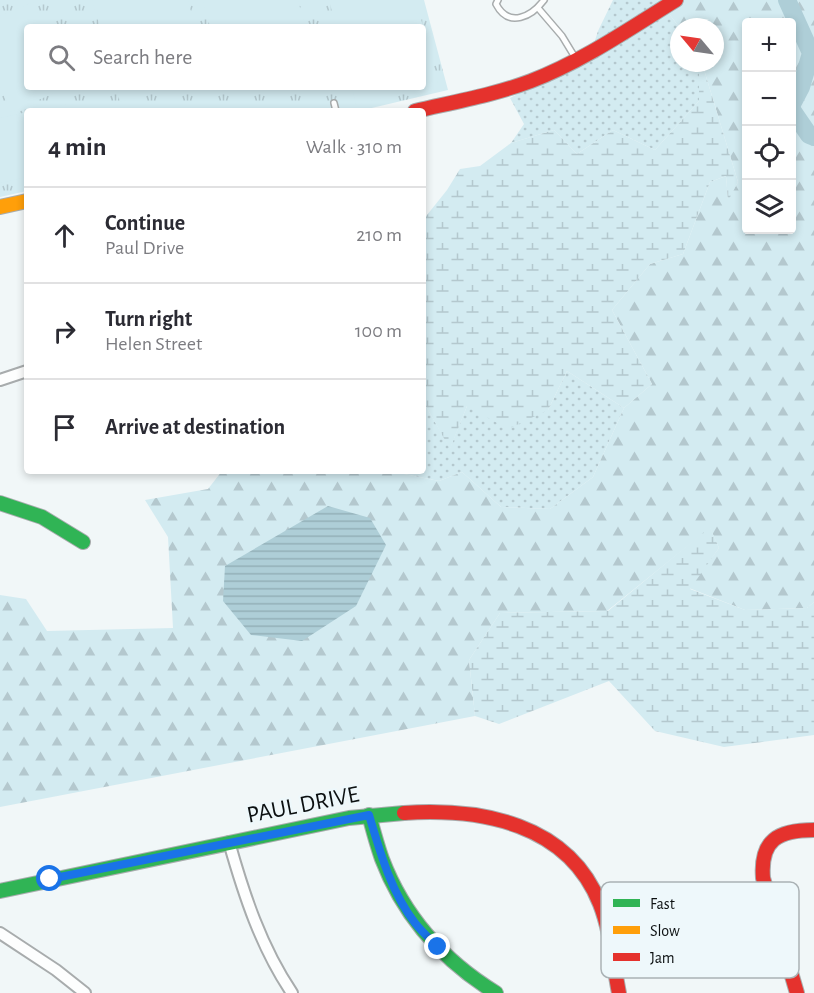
<!DOCTYPE html>
<html lang="en">
<head>
<meta charset="utf-8">
<style>
	body { margin:0; font-family:"Alegreya Sans",sans-serif; background:#f2f2f3; color:#2b2b33 }
	.controls { position:absolute; right:18px; top:18px; display:grid; overflow:hidden; border-radius:6px; box-shadow:0 3px 9px #0003 }
	.controls button { width:54px; height:54px; display:grid; place-items:center; padding:0; border:0; border-bottom:2px solid #e1e1e2; background:#fff; color:#2b2b33; font:30px sans-serif }
	.compass { position:absolute; left:670px; top:18px; width:54px; height:54px; border-radius:50%; background:#fff; box-shadow:0 3px 9px #0003; rotate:299deg }
	.stop { position:absolute; width:18px; height:18px; margin:-14px; border:4px solid #1a73e8; border-radius:50%; background:#fff }
	.stop.end { background:#1a73e8; border-color:#fff; box-shadow:0 2px 6px #0008 }
	.list { margin:0; padding:0; list-style:none }
	h2 { display:flex; justify-content:space-between; align-items:center; height:78px; margin:0; padding:0 24px; font-size:26px }
	h2 small { font-size:20px; font-weight:400; color:#7c7c81 }
	.list li { display:grid; grid-template-columns:39px 1fr auto; gap:18px; align-items:center; box-sizing:border-box; height:96px; padding:0 24px; border-top:2px solid #e1e1e2 }
	.list b { display:block; font-size:22px; white-space:nowrap }
	.list p { margin:0; font-size:20px; white-space:nowrap; color:#7c7c81 }
	.list em { font-size:20px; font-style:normal; color:#7c7c81 }
	.icon { flex:none; width:33px; height:33px; fill:none; stroke:currentColor; stroke-width:2; stroke-linecap:round; stroke-linejoin:round }
	.map { position:relative; flex:none; width:814px; height:993px; overflow:hidden }
	.search { position:absolute; background:#fff; box-shadow:0 3px 9px #0003; left:24px; top:24px; width:402px; height:66px; display:flex; align-items:center; gap:15px; box-sizing:border-box; padding:0 21px; border-radius:6px; color:#7c7c81; font-size:22px }
	.panel { position:absolute; background:#fff; box-shadow:0 3px 9px #0003; left:24px; top:108px; width:402px; height:366px; border-radius:6px }
	.map>svg:first-child { display:block }
	.grass { fill:url(#grass-dots) }
	.forest { fill:url(#forest-firs); fill-rule:evenodd }
	.wetland { fill:url(#wetland-marsh) }
	.park { fill:url(#park-tufts); fill-rule:evenodd }
	.pitch { fill:#d3ebf1 }
	.water { fill:url(#water-rules) }
	.lines { fill:none; stroke-linecap:round; stroke-linejoin:round }
	.river { stroke:#aeced7; stroke-width:18 }
	.lane-casing { stroke:#a8acad; stroke-width:8 }
	.street-casing { stroke:#a8acad; stroke-width:14 }
	.fast-casing { stroke:#a8acad; stroke-width:16 }
	.slow-casing { stroke:#a8acad; stroke-width:16 }
	.jam-casing { stroke:#a8acad; stroke-width:16 }
	.lane { stroke:#fdfefe; stroke-width:5 }
	.street { stroke:#fdfefe; stroke-width:10 }
	.fast { stroke:#30b455; stroke-width:14 }
	.slow { stroke:#ff9f0a; stroke-width:14 }
	.jam { stroke:#e5322d; stroke-width:14 }
	.route { stroke:#1a73e8; stroke-width:8 }
	.labels { text-anchor:middle; dominant-baseline:central; stroke-width:4.5; stroke-linejoin:round; paint-order:stroke }
	.street-label { font-size:24px; fill:#0c1011; stroke:#eef8fb }
	.key { fill:#eef8fb; stroke:#aab2b5; stroke-width:1.5 }
	.key-label { font-size:16px; fill:#0c1011 }
</style>
</head>
<body>
<div class="map">
<svg width="814" height="993" viewBox="0 0 814 993">
	<defs>
		<pattern id="grass-dots" width="8" height="8" patternUnits="userSpaceOnUse" patternTransform="scale(1.5)"><rect width="8" height="8" fill="#d3ebf1"/><path d="M2 2h.1M6 6h.1" fill="none" stroke="#b4c8ce" stroke-width="1.8" stroke-linecap="round"/></pattern>
		<pattern id="forest-firs" width="22" height="20" patternUnits="userSpaceOnUse" patternTransform="scale(1.5)"><rect width="22" height="20" fill="#d3ebf1"/><path d="M5 1l3.5 6h-7zM16 11l3.5 6h-7z" fill="#b4c8ce"/></pattern>
		<pattern id="wetland-marsh" width="20" height="14" patternUnits="userSpaceOnUse" patternTransform="scale(1.5)"><rect width="20" height="14" fill="#d3ebf1"/><path d="M1 5h8M5 5V1M11 12h8M15 12V8" fill="none" stroke="#b4c8ce"/></pattern>
		<pattern id="park-tufts" width="24" height="20" patternUnits="userSpaceOnUse" patternTransform="scale(1.5)"><rect width="24" height="20" fill="#d3ebf1"/><path d="M3 7l-1-3M5 7V3M7 7l1-3M15 17l-1-3M17 17v-4M19 17l1-3" fill="none" stroke="#b4c8ce"/></pattern>
		<pattern id="water-rules" width="6" height="5" patternUnits="userSpaceOnUse" patternTransform="scale(1.5)"><rect width="6" height="5" fill="#aeced7"/><path d="M0 2.5h6" fill="none" stroke="#94b0b8"/></pattern>
	</defs>
	<rect width="100%" height="100%" fill="#f1f7f8"/>
	<!-- grass -->
	<g class="grass">
		<path d="M613,0H668L670,15L679,27V63H699V101L655,150L613,130L577,154L554,130L511,143L524,124L510,98L590,56L598,31Z"/>
		<path d="M567,371L624,408L593,477L550,509L501,507L462,472L439,481L389,471H423V401L450,448L467,406L548,410Z"/>
	</g>
	<!-- forest -->
	<path class="forest" d="M668,0H814V602L807,608L745,610L689,588L719,548L710,528L607,611L500,613L469,660L475,716L0,807V595L26,599L47,631L173,628L168,537L145,500L208,489L222,471H389L439,481L462,472L501,507L550,509L593,477L624,408L652,384L612,310L650,264L683,254L710,182L726,176L728,199L738,182L702,63H715V27H679L670,15ZM746,22H792V230H746Z"/>
	<!-- wetland -->
	<g class="wetland">
		<path d="M699,63H702L738,182L728,201L726,176L710,182L683,254L650,264L612,310L652,384L624,408L567,371L548,410L508,429L467,406L450,449L423,401V220L447,190L460,169L480,166L511,143L554,130L577,154L613,130L655,150L699,101Z"/>
		<path d="M710,527L719,548L690,589L745,610L807,608L814,602V735L724,747L655,731L609,681L499,724L475,716L469,660L500,613L608,611Z"/>
	</g>
	<!-- park -->
	<path class="park" d="M0,0H424L448,90L359,111H27V191L0,197ZM27,27H423V87H27Z"/>
	<!-- pitch -->
	<g class="pitch">
		<path d="M92,0H188L195,27H100Z"/>
		<path d="M203,0H298L305,27H210Z"/>
		<path d="M329,0H416L438,83L356,105L352,87H423V27H336Z"/>
		<path d="M33,2L44,27H27V87H68L11,112L0,87V16Z"/>
		<path d="M116,87H176L120,102Z"/>
		<path d="M72,103L74,111H33Z"/>
		<path d="M27,112V177L0,183V118Z"/>
	</g>
	<!-- water -->
	<path class="water" d="M328,506L370,518L386,545L356,606L302,641L251,635L223,601L225,566Z"/>
	<g class="lines">
		<!-- river -->
		<g class="river">
			<path d="M787,0L811,53L801,87L792,104"/>
			<path d="M792,110L809,135L814,137"/>
		</g>
		<!-- lane casing -->
		<g class="lane-casing">
			<g id="lane">
				<path d="M498,0L496,4C509,29 532,16 544,0"/>
				<path d="M538,8L562,36L576,59"/>
				<path d="M334,103L336,111"/>
			</g>
		</g>
		<!-- street casing -->
		<g class="street-casing">
			<g id="street">
				<path d="M0,380L27,371"/>
				<path d="M229,842C244,895 261,947 292,993"/>
				<path d="M0,933L56,970L85,993"/>
			</g>
		</g>
		<!-- fast casing -->
		<g class="fast-casing">
			<g id="fast">
				<path d="M0,503L42,517L83,542"/>
				<path d="M369,815C373,830 377,845 382,859C404,917 444,961 496,993"/>
				<path d="M0,891L349,818L404,813"/>
			</g>
		</g>
		<!-- slow casing -->
		<g class="slow-casing">
			<path id="slow" d="M0,207L27,201"/>
		</g>
		<!-- jam casing -->
		<g class="jam-casing">
			<g id="jam">
				<path d="M415,111C454,102 494,95 531,81C583,61 629,29 676,0"/>
				<path d="M404,813C481,808 568,823 600,904C611,932 613,963 619,993"/>
				<path d="M797,993L763,878C760,840 778,830 814,830"/>
			</g>
		</g>
		<!-- lane -->
		<use href="#lane" class="lane"/>
		<!-- street -->
		<use href="#street" class="street"/>
		<!-- fast -->
		<use href="#fast" class="fast"/>
		<!-- slow -->
		<use href="#slow" class="slow"/>
		<!-- jam -->
		<use href="#jam" class="jam"/>
	</g>
	<g class="lines">
		<!-- route -->
		<path class="route" d="M50,879L369,815C380,852 391,892 415,923C422,932 430,939 438,947"/>
	</g>
	<g class="labels">
		<!-- street labels -->
		<g class="street-label">
			<text transform="translate(303 805) rotate(-11)">PAUL DRIVE</text>
		</g>
	</g>
	<!-- legend -->
	<rect x="601" y="882" width="198" height="96" rx="9" class="key"/>
	<rect x="613" y="899" width="27" height="8" fill="#30b455"/>
	<rect x="613" y="926" width="27" height="8" fill="#ff9f0a"/>
	<rect x="613" y="953" width="27" height="8" fill="#e5322d"/>
	<g class="key-label">
		<text x="650" y="909">Fast</text>
		<text x="650" y="936">Slow</text>
		<text x="650" y="963">Jam</text>
	</g>
</svg>
<div class="controls">
<button>+</button>
<button>−</button>
<button><svg class="icon" aria-label="locate" viewBox="0 0 24 24"><circle cx="12" cy="12" r="6"/><path d="M12 2v4M12 18v4M2 12h4M18 12h4"/></svg></button>
<button><svg class="icon" aria-label="layers" viewBox="0 0 24 24"><path d="M12 4l9 5-9 5-9-5zM3 14l9 5 9-5"/></svg></button>
</div>
<svg class="compass" viewBox="-18 -18 36 36"><path d="M0-13l5 13h-10z" fill="#e53935"/><path d="M0 13l5-13h-10z" fill="#7c7c81"/></svg>
<div class="stop" style="left:50px;top:879px"></div>
<div class="stop end" style="left:438px;top:947px"></div>
<div class="search"><svg class="icon" aria-label="search" viewBox="0 0 24 24"><circle cx="10" cy="10" r="6"/><path d="M15 15l6 6"/></svg>Search here</div>
<section class="panel">
<h2>4 min<small>Walk · 310 m</small></h2>
<ul class="list">
<li><svg class="icon" aria-label="ahead" viewBox="0 0 24 24"><path d="M12 20V5M6 11l6-6 6 6"/></svg><div><b>Continue</b><p>Paul Drive</p></div><em>210 m</em></li>
<li><svg class="icon" aria-label="right" viewBox="0 0 24 24"><path d="M7 20v-9h11M14 6l5 5-5 5"/></svg><div><b>Turn right</b><p>Helen Street</p></div><em>100 m</em></li>
<li><svg class="icon" aria-label="arrive" viewBox="0 0 24 24"><path d="M6 21V4h12l-3 4 3 4H6"/></svg><div><b>Arrive at destination</b></div></li>
</ul>
</section>
</div>
</body>
</html>
